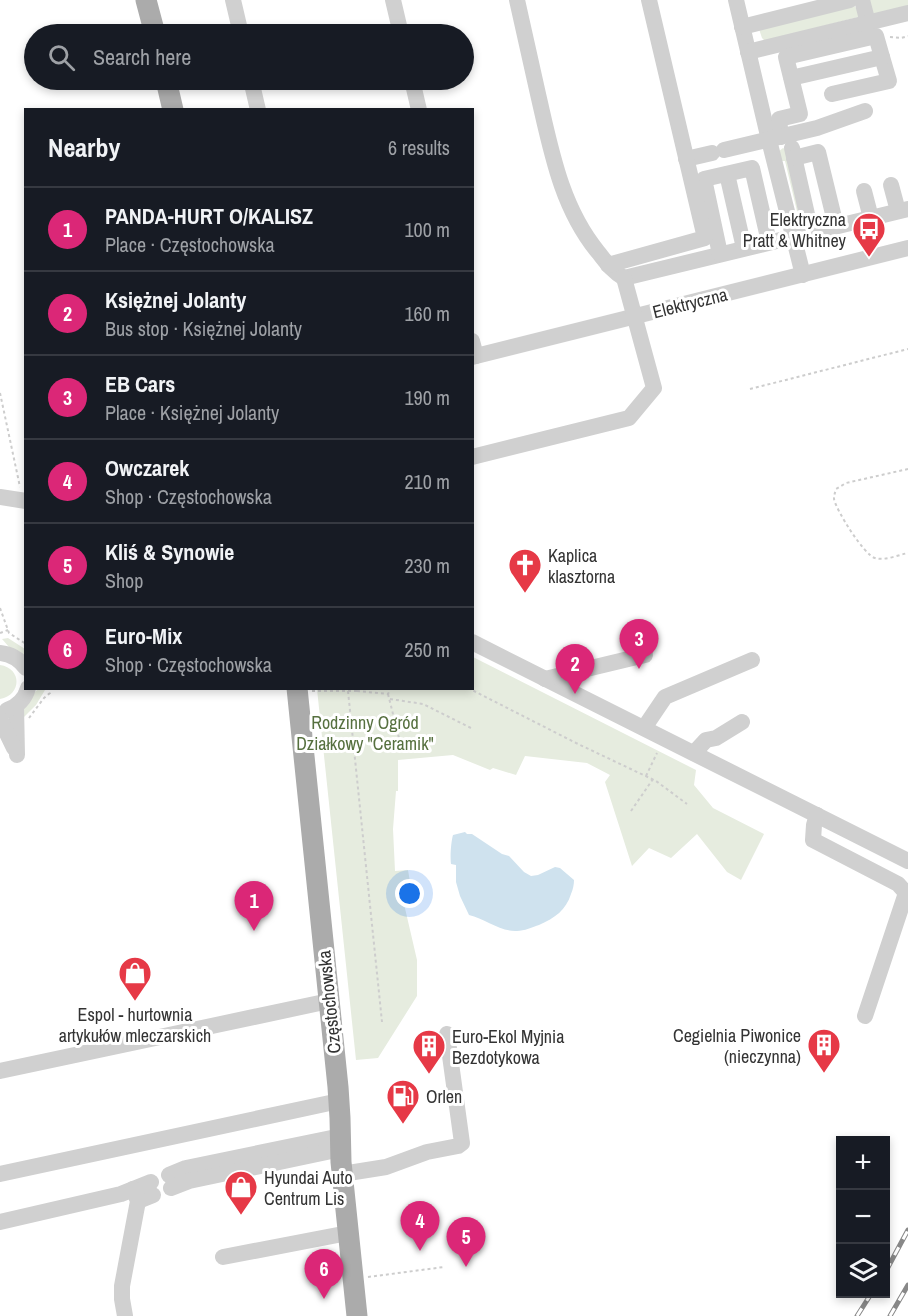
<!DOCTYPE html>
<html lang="en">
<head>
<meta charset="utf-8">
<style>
	body { margin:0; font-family:"Archivo Narrow",sans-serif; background:#242831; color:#f1f3f6 }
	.controls { position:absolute; right:18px; bottom:18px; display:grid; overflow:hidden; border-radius:0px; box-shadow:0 3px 9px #0003 }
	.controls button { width:54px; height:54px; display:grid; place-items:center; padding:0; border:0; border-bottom:2px solid #363941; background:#171b24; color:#f1f3f6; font:30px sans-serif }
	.you { position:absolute; left:410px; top:894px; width:21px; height:21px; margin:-15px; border:4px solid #fff; border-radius:50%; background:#1a73e8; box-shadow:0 0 0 9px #1a73e833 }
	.badge { display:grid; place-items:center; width:39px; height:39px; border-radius:50%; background:#db2777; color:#fff; font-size:20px; font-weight:700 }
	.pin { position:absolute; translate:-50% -50px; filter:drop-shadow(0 2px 3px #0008) }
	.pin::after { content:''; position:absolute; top:32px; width:21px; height:18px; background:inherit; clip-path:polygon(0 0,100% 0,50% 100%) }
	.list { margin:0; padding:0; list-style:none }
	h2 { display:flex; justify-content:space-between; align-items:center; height:78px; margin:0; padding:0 24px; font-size:26px }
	h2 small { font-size:20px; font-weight:400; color:#9ea1a6 }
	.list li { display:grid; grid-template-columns:39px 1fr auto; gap:18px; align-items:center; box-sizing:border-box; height:84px; padding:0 24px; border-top:2px solid #363941 }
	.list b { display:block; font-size:22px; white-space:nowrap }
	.list p { margin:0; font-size:20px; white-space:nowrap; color:#9ea1a6 }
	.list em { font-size:20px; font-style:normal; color:#9ea1a6 }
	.icon { flex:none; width:33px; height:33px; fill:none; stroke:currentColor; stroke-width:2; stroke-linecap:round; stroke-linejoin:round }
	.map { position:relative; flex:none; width:908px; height:1316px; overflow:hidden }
	.search { position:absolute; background:#171b24; box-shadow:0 3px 9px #0003; left:24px; top:24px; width:450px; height:66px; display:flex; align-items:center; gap:15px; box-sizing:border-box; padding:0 21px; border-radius:33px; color:#9ea1a6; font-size:22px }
	.panel { position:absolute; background:#171b24; box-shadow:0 3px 9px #0003; left:24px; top:108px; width:450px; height:582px; border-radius:0px }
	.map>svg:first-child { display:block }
	.green { fill:#e6ecdf }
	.water { fill:#cfe2ee }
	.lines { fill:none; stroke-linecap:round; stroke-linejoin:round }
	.path { stroke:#cdcdcd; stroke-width:2; stroke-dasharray:3 3; stroke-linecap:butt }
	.minor { stroke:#d0d0d0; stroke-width:16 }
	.major { stroke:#ababab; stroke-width:21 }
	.rail-casing { stroke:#888; stroke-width:5 }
	.rail { stroke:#fff; stroke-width:3; stroke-dasharray:9; stroke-linecap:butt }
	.labels { text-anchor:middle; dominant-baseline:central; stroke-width:6; stroke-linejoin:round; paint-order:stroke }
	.poi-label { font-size:18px; fill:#333; stroke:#fff; text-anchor:start }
	.street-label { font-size:18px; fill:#333; stroke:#fff }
	.park-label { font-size:18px; fill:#56703f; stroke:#fff }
</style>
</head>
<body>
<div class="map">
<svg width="908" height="1316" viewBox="0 0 908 1316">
	<rect width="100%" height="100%" fill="#fff"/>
	<!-- green -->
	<g class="green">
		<path d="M870,0H908V7L871,15Z"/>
		<path d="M853,4L862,16L765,41L762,38L759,29Z"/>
		<path d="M783,148L785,149L805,225L801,228L785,161H780L778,152Z"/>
		<path d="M8,638L25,649V659L9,647L2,639Z"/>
		<path d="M473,657L696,770L694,785L713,808L764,834L741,880L727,872L697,834L671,858L649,848L632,866L605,782L610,775L587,763L525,756L516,775L493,768L490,770L453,755L398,760V791H396L393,829L395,871L408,870L412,894L404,904L417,960V996L378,1058L356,1060L317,689L472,688Z"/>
		<path d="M0,665C22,668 22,695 0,699Z"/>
		<path d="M38,689H45V690L36,705L20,721C21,710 30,696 38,689Z"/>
	</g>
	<!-- water -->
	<path class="water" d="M465,832L467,834H472L502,854L509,856L524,872L531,876L538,875L555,867L560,868L574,880C574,885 573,889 571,894C566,910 555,918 539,925C533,927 524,931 517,931C501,932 485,919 469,915L460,896L456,882V865L451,864C450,857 451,842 453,835Z"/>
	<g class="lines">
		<!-- path -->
		<g class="path">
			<path d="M890,37L901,38L908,36"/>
			<path d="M750,389L908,349"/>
			<path d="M0,393L20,487"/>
			<path d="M908,469L846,483L836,489C835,493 834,495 834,499C836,510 864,555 875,558C885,561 898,555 908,553"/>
			<path d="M0,608L9,633L26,644"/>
			<path d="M0,633L8,630"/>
			<path d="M468,688L576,743L656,781L687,804"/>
			<path d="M312,691H357L361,688"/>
			<path d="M348,691L382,1022"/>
			<path d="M357,691L388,694L391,688"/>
			<path d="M388,694L400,742"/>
			<path d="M390,699L423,704L471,728"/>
			<path d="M29,718L44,698L50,693V688"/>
			<path d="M646,776L657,753"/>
			<path d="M631,811L653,779"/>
			<path d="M368,1277L444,1267"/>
		</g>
		<!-- minor -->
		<g class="minor">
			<path d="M233,0L241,34"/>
			<path d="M393,0L401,34"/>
			<path d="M517,0C524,31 531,63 538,94C551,150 561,207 598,252C606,262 612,271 624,278L908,209"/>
			<path d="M736,0L769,140L803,275"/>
			<path d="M862,0L868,23"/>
			<path d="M742,27L850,0"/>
			<path d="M748,52L908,13"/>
			<path d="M251,80L258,110"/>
			<path d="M412,80L419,110"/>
			<path d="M832,94L889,81L882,57"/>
			<path d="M781,137L779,119L800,114L786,57L876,36L882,57L791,78"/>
			<path d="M792,148L811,232"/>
			<path d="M724,150L817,128L865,111"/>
			<path d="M794,158L818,152L836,226"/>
			<path d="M686,159L712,153"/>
			<path d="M727,174L744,248"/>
			<path d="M891,185L898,211"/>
			<path d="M864,191L871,218"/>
			<path d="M720,254L704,179L752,168L769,242"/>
			<path d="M608,265L705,238L649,0"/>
			<path d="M472,341L476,356"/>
			<path d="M472,357L908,248"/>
			<path d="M472,457L629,418L654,388L624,278"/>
			<path d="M0,497L26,501"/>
			<path d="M472,642L908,861"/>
			<path d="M0,653C11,654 19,659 26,668"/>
			<path d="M545,679L645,655"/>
			<path d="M16,706L17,755"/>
			<path d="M7,710C18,706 25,699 28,688"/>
			<path d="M0,719L14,748"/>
			<path d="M644,728L665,697L752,660"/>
			<path d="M694,753L706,740L716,738L742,722"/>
			<path d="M817,815L814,825L813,840L898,884L906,893L865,1016"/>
			<path d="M0,1071L329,1001"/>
			<path d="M0,1174L339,1101"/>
			<path d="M342,1174L386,1167L427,1152L458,1146L462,1143L447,1034"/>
			<path d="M169,1175L186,1168L341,1136"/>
			<path d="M171,1188L189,1181L341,1149"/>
			<path d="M138,1201L153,1195"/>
			<path d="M0,1222L121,1194L151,1182"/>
			<path d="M223,1257L348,1233"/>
			<path d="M125,1316L122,1299V1286L138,1201L133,1189"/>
		</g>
		<!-- major -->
		<g class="major">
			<path d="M146,0L155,34"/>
			<path d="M166,80L173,110"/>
			<path d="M297,688L338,1087L340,1118L341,1162L357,1316"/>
		</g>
		<!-- rail casing -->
		<g class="rail-casing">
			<g id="rail">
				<path d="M886,1271L908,1230"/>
				<path d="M857,1316L871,1294"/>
				<path d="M890,1316L908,1285"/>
			</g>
		</g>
		<!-- rail -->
		<use href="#rail" class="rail"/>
	</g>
	<!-- icons -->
	<defs>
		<g id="bus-pin" transform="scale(1.725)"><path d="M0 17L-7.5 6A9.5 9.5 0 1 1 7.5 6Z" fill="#e63946" stroke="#fff"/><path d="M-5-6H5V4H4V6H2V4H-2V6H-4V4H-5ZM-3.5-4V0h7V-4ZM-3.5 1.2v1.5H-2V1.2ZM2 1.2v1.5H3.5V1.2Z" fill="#fff"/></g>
		<g id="church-pin" transform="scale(1.725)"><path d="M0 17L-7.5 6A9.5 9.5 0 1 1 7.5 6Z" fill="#e63946" stroke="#fff"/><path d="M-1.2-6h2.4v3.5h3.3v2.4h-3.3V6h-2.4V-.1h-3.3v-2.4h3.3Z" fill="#fff"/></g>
		<g id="shop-pin" transform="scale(1.725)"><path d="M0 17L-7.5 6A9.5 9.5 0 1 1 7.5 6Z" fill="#e63946" stroke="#fff"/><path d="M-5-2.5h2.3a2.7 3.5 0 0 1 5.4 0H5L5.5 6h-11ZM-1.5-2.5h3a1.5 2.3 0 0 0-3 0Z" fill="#fff"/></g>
		<g id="building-pin" transform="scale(1.725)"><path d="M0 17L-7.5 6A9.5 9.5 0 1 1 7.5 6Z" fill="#e63946" stroke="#fff"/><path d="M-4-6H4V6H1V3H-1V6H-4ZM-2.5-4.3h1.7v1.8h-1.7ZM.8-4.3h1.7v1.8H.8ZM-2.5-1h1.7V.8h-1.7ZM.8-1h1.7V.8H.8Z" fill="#fff"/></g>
		<g id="fuel-pin" transform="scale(1.725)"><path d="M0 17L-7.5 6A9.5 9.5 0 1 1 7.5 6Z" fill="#e63946" stroke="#fff"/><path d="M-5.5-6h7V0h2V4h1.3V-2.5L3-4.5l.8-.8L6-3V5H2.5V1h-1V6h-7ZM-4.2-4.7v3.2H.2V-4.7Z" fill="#fff"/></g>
	</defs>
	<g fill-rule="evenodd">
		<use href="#bus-pin" x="869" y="229"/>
		<use href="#church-pin" x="525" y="565"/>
		<use href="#shop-pin" x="135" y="973"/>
		<use href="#building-pin" x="824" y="1045"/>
		<use href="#building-pin" x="429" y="1046"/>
		<use href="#fuel-pin" x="403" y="1096"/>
		<use href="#shop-pin" x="241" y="1187"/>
	</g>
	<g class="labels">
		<!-- poi labels -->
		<g class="poi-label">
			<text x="846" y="219" text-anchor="end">Elektryczna<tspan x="846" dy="21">Pratt &amp; Whitney</tspan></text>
			<text x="548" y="555">Kaplica<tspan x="548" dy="21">klasztorna</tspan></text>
			<text x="135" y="1014" text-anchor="middle">Espol - hurtownia<tspan x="135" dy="21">artykułów mleczarskich</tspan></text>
			<text x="801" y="1035" text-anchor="end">Cegielnia Piwonice<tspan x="801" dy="21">(nieczynna)</tspan></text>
			<text x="452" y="1036">Euro-Ekol Myjnia<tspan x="452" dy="21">Bezdotykowa</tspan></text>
			<text x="426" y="1096">Orlen</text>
			<text x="264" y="1177">Hyundai Auto<tspan x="264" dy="21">Centrum Lis</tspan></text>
		</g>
		<!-- street labels -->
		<g class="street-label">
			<text transform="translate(690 303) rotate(-14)">Elektryczna</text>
			<text transform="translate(329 1002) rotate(-96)">Częstochowska</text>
		</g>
		<!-- park labels -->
		<g class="park-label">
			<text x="365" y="722">Rodzinny Ogród<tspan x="365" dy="21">Działkowy "Ceramik"</tspan></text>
		</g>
	</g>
</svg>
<div class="controls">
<button>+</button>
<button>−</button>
<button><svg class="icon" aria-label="layers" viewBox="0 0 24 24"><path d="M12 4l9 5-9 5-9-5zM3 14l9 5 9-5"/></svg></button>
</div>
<div class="you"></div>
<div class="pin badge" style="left:254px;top:931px">1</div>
<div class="pin badge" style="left:575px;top:694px">2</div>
<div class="pin badge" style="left:639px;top:669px">3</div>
<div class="pin badge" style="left:420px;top:1251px">4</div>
<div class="pin badge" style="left:466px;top:1267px">5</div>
<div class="pin badge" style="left:324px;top:1299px">6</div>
<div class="search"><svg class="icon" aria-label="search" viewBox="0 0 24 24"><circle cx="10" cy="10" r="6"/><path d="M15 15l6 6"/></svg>Search here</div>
<section class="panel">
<h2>Nearby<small>6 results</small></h2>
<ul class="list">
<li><span class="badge">1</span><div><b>PANDA-HURT O/KALISZ</b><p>Place · Częstochowska</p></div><em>100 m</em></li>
<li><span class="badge">2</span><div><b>Księżnej Jolanty</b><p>Bus stop · Księżnej Jolanty</p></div><em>160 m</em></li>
<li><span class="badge">3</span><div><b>EB Cars</b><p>Place · Księżnej Jolanty</p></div><em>190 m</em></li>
<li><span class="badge">4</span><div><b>Owczarek</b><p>Shop · Częstochowska</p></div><em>210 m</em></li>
<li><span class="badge">5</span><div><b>Kliś &amp; Synowie</b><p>Shop</p></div><em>230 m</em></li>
<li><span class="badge">6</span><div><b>Euro-Mix</b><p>Shop · Częstochowska</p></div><em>250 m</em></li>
</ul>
</section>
</div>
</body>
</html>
